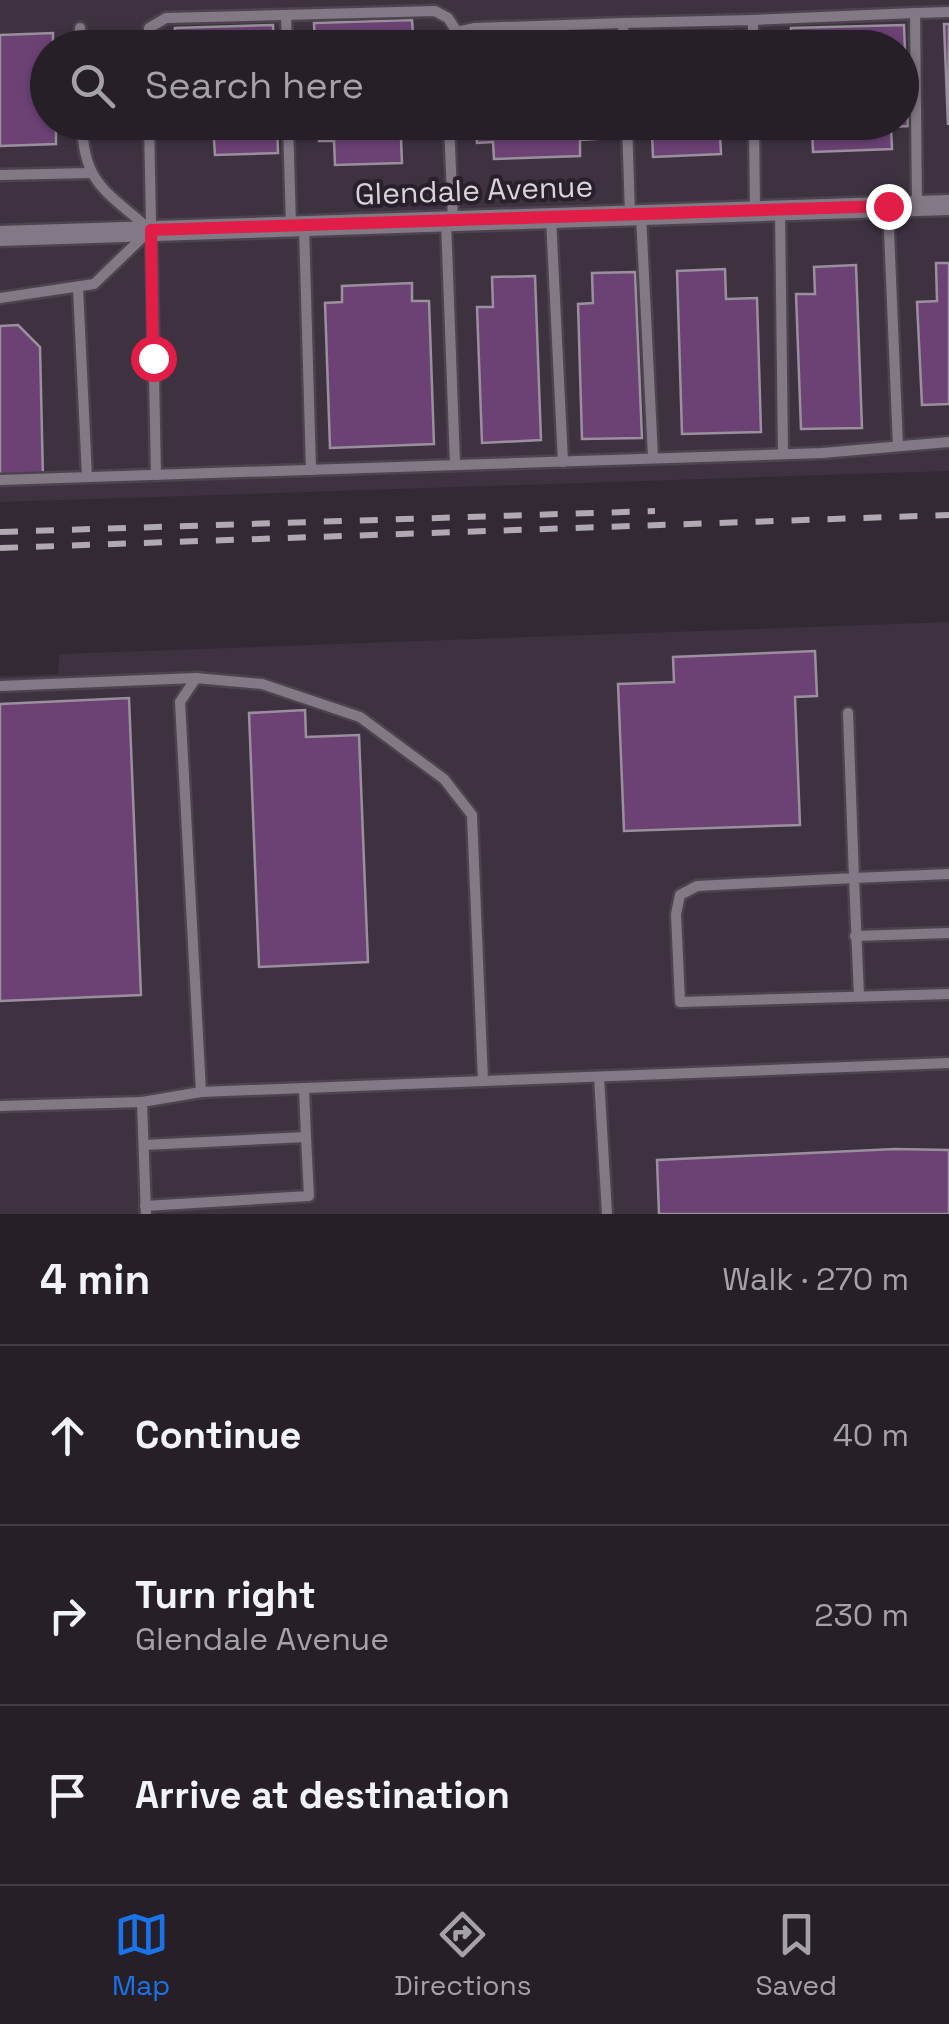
<!DOCTYPE html>
<html lang="en">
<head>
<meta charset="utf-8">
<style>
	body { margin:0; font-family:"Space Grotesk",sans-serif; background:#322c33; color:#f1f3f6 }
	.stop { position:absolute; width:30px; height:30px; margin:-22px; border:8px solid #e11d48; border-radius:50%; background:#fff }
	.stop.end { background:#e11d48; border-color:#fff; box-shadow:0 2px 10px #0008 }
	.list { margin:0; padding:0; list-style:none }
	h2 { display:flex; justify-content:space-between; align-items:center; height:130px; margin:0; padding:0 40px; font-size:42px }
	h2 small { font-size:32px; font-weight:400; color:#a4a2a7 }
	.list li { display:grid; grid-template-columns:65px 1fr auto; gap:30px; align-items:center; box-sizing:border-box; height:180px; padding:0 40px; border-top:2px solid #423d44 }
	.list b { display:block; font-size:38px; white-space:nowrap }
	.list p { margin:0; font-size:32px; white-space:nowrap; color:#a4a2a7 }
	.list em { font-size:32px; font-style:normal; color:#a4a2a7 }
	.icon { flex:none; width:55px; height:55px; fill:none; stroke:currentColor; stroke-width:2; stroke-linecap:round; stroke-linejoin:round }
	.map { position:relative; flex:none; width:949px; height:1214px; overflow:hidden }
	.search { position:absolute; background:#261f27; box-shadow:0 2px 8px #0004; left:30px; right:30px; top:30px; height:110px; display:flex; align-items:center; gap:25px; box-sizing:border-box; padding:0 35px; border-radius:55px; color:#a4a2a7; font-size:38px }
	.sheet { height:670px; background:#261f27 }
	nav { display:flex; justify-content:space-around; align-items:center; box-sizing:border-box; height:140px; border-top:2px solid #423d44; background:#261f27; font-size:28px; color:#a4a2a7 }
	nav a { display:grid; justify-items:center; gap:5px }
	nav .on { color:#1a73e8 }
	.map>svg:first-child { display:block }
	.built { fill:#3e3241; fill-rule:evenodd }
	.building { fill:#6c4275; stroke:#9a909d; stroke-width:2.5 }
	.lines { fill:none; stroke-linecap:round; stroke-linejoin:round }
	.service-casing { stroke:#4c444d; stroke-width:15 }
	.minor-casing { stroke:#4c444d; stroke-width:25 }
	.service { stroke:#837986; stroke-width:10 }
	.minor { stroke:#837986; stroke-width:20 }
	.rail { stroke:#afa9b1; stroke-width:6; stroke-dasharray:18 18; stroke-linecap:butt }
	.route { stroke:#e11d48; stroke-width:12 }
	.labels { text-anchor:middle; dominant-baseline:central; stroke-width:8; stroke-linejoin:round; paint-order:stroke }
	.street-label { font-size:30px; fill:#d9d3da; stroke:#28202a }
</style>
</head>
<body>
<div class="map">
<svg width="949" height="1214" viewBox="0 0 949 1214">
	<rect width="100%" height="100%" fill="#322934"/>
	<!-- built -->
	<g class="built">
		<path d="M0,0H949V471L0,502ZM48,48H902V122H48Z"/>
		<path d="M949,622V1214H0V676L58,674L59,654Z"/>
	</g>
	<!-- building -->
	<g class="building">
		<path d="M412,20L414,48H315L314,23Z"/>
		<path d="M944,24H949L948,125Z"/>
		<path d="M273,25L274,48H175V28Z"/>
		<path d="M904,25L908,126L891,127L892,149L813,152L812,129H794V122H902V48H792L791,28Z"/>
		<path d="M732,31L733,48H632L631,35Z"/>
		<path d="M53,33V48H48V122H56V144L0,146V35Z"/>
		<path d="M590,36L591,48H473V40Z"/>
		<path d="M177,122H277L278,153L215,155L213,126L177,127Z"/>
		<path d="M318,122H418L419,138H401L402,163L335,165L334,141H319Z"/>
		<path d="M476,122H594L595,139L580,140V156L494,159L493,142L477,143Z"/>
		<path d="M635,122H736V132L720,133L721,154L653,157L652,134L635,135Z"/>
		<path d="M936,263H949V404L922,405L917,302L937,301Z"/>
		<path d="M856,265L862,428L801,429L796,294H815L814,267Z"/>
		<path d="M725,269L726,299L757,298L761,432L682,434L677,271Z"/>
		<path d="M635,272L642,438L582,439L578,304L593,303L592,273Z"/>
		<path d="M535,276L541,440L482,443L477,307H493L492,277Z"/>
		<path d="M412,283V301H429L434,444L330,448L325,303L342,302V286Z"/>
		<path d="M18,325L40,347L43,478L0,479V326Z"/>
		<path d="M815,651L817,696L795,697L800,825L624,831L618,684L674,682L673,657Z"/>
		<path d="M129,698L141,995L0,1001V704Z"/>
		<path d="M305,710L306,737L359,735L368,962L259,967L249,713Z"/>
		<path d="M895,1149L949,1150V1214H659L657,1160Z"/>
	</g>
	<g class="lines">
		<!-- service casing -->
		<g class="service-casing">
			<g id="service">
				<path d="M915,13L949,12"/>
				<path d="M286,16L287,48"/>
				<path d="M753,20L915,13L917,206"/>
				<path d="M80,28L81,48"/>
				<path d="M149,48V28L166,18L435,11L448,18L457,32"/>
				<path d="M447,48L457,32L475,28L623,23"/>
				<path d="M624,48L623,23L753,20V48"/>
				<path d="M82,122C83,185 107,191 150,230"/>
				<path d="M149,122L156,475"/>
				<path d="M288,122L291,226"/>
				<path d="M449,122L453,221"/>
				<path d="M627,122L630,215"/>
				<path d="M754,122L755,211"/>
				<path d="M0,175L90,173"/>
				<path d="M888,207L898,446"/>
				<path d="M780,210L783,454"/>
				<path d="M641,215L653,457"/>
				<path d="M551,218L563,462"/>
				<path d="M446,221L455,464"/>
				<path d="M304,226L311,470"/>
				<path d="M78,288L87,477"/>
				<path d="M0,298L94,284L146,234"/>
				<path d="M0,480L822,453L949,442"/>
				<path d="M0,686L196,678"/>
				<path d="M848,713L854,878L697,886L680,895L676,914L680,1002L949,994"/>
				<path d="M855,936L949,933"/>
				<path d="M859,996L854,878L949,874"/>
				<path d="M599,1077L607,1214"/>
				<path d="M201,1092L180,702L196,678L262,684L360,717L444,779L472,815L483,1081"/>
				<path d="M0,1106L142,1102"/>
				<path d="M144,1145L306,1137L304,1088"/>
				<path d="M145,1206L309,1196L306,1137"/>
				<path d="M146,1214L142,1102L201,1092L949,1063"/>
			</g>
		</g>
		<!-- minor casing -->
		<g class="minor-casing">
			<path id="minor" d="M0,236L949,205"/>
		</g>
		<!-- service -->
		<use href="#service" class="service"/>
		<!-- minor -->
		<use href="#minor" class="minor"/>
		<!-- rail -->
		<g class="rail">
			<path d="M0,532L655,511"/>
			<path d="M0,548L949,515"/>
		</g>
	</g>
	<g class="lines">
		<!-- route -->
		<path class="route" d="M153,358L151,230L888,206"/>
	</g>
	<g class="labels">
		<!-- street labels -->
		<g class="street-label">
			<text transform="translate(474 190) rotate(-2)">Glendale Avenue</text>
		</g>
	</g>
</svg>
<div class="stop" style="left:153px;top:358px"></div>
<div class="stop end" style="left:888px;top:206px"></div>
<div class="search"><svg class="icon" aria-label="search" viewBox="0 0 24 24"><circle cx="10" cy="10" r="6"/><path d="M15 15l6 6"/></svg>Search here</div>
</div>
<section class="sheet">
<h2>4 min<small>Walk · 270 m</small></h2>
<ul class="list">
<li><svg class="icon" aria-label="ahead" viewBox="0 0 24 24"><path d="M12 20V5M6 11l6-6 6 6"/></svg><div><b>Continue</b></div><em>40 m</em></li>
<li><svg class="icon" aria-label="right" viewBox="0 0 24 24"><path d="M7 20v-9h11M14 6l5 5-5 5"/></svg><div><b>Turn right</b><p>Glendale Avenue</p></div><em>230 m</em></li>
<li><svg class="icon" aria-label="arrive" viewBox="0 0 24 24"><path d="M6 21V4h12l-3 4 3 4H6"/></svg><div><b>Arrive at destination</b></div></li>
</ul>
</section>
<nav>
<a class="on"><svg class="icon" aria-label="map" viewBox="0 0 24 24"><path d="M3 6l6-2 6 2 6-2v14l-6 2-6-2-6 2zM9 4v14M15 6v14"/></svg>Map</a>
<a><svg class="icon" aria-label="directions" viewBox="0 0 24 24"><path d="M12 3l9 9-9 9-9-9zM9 14v-3h6M13 9l2 2-2 2"/></svg>Directions</a>
<a><svg class="icon" aria-label="saved" viewBox="0 0 24 24"><path d="M7 4h10v16l-5-4-5 4z"/></svg>Saved</a>
</nav>
</body>
</html>
